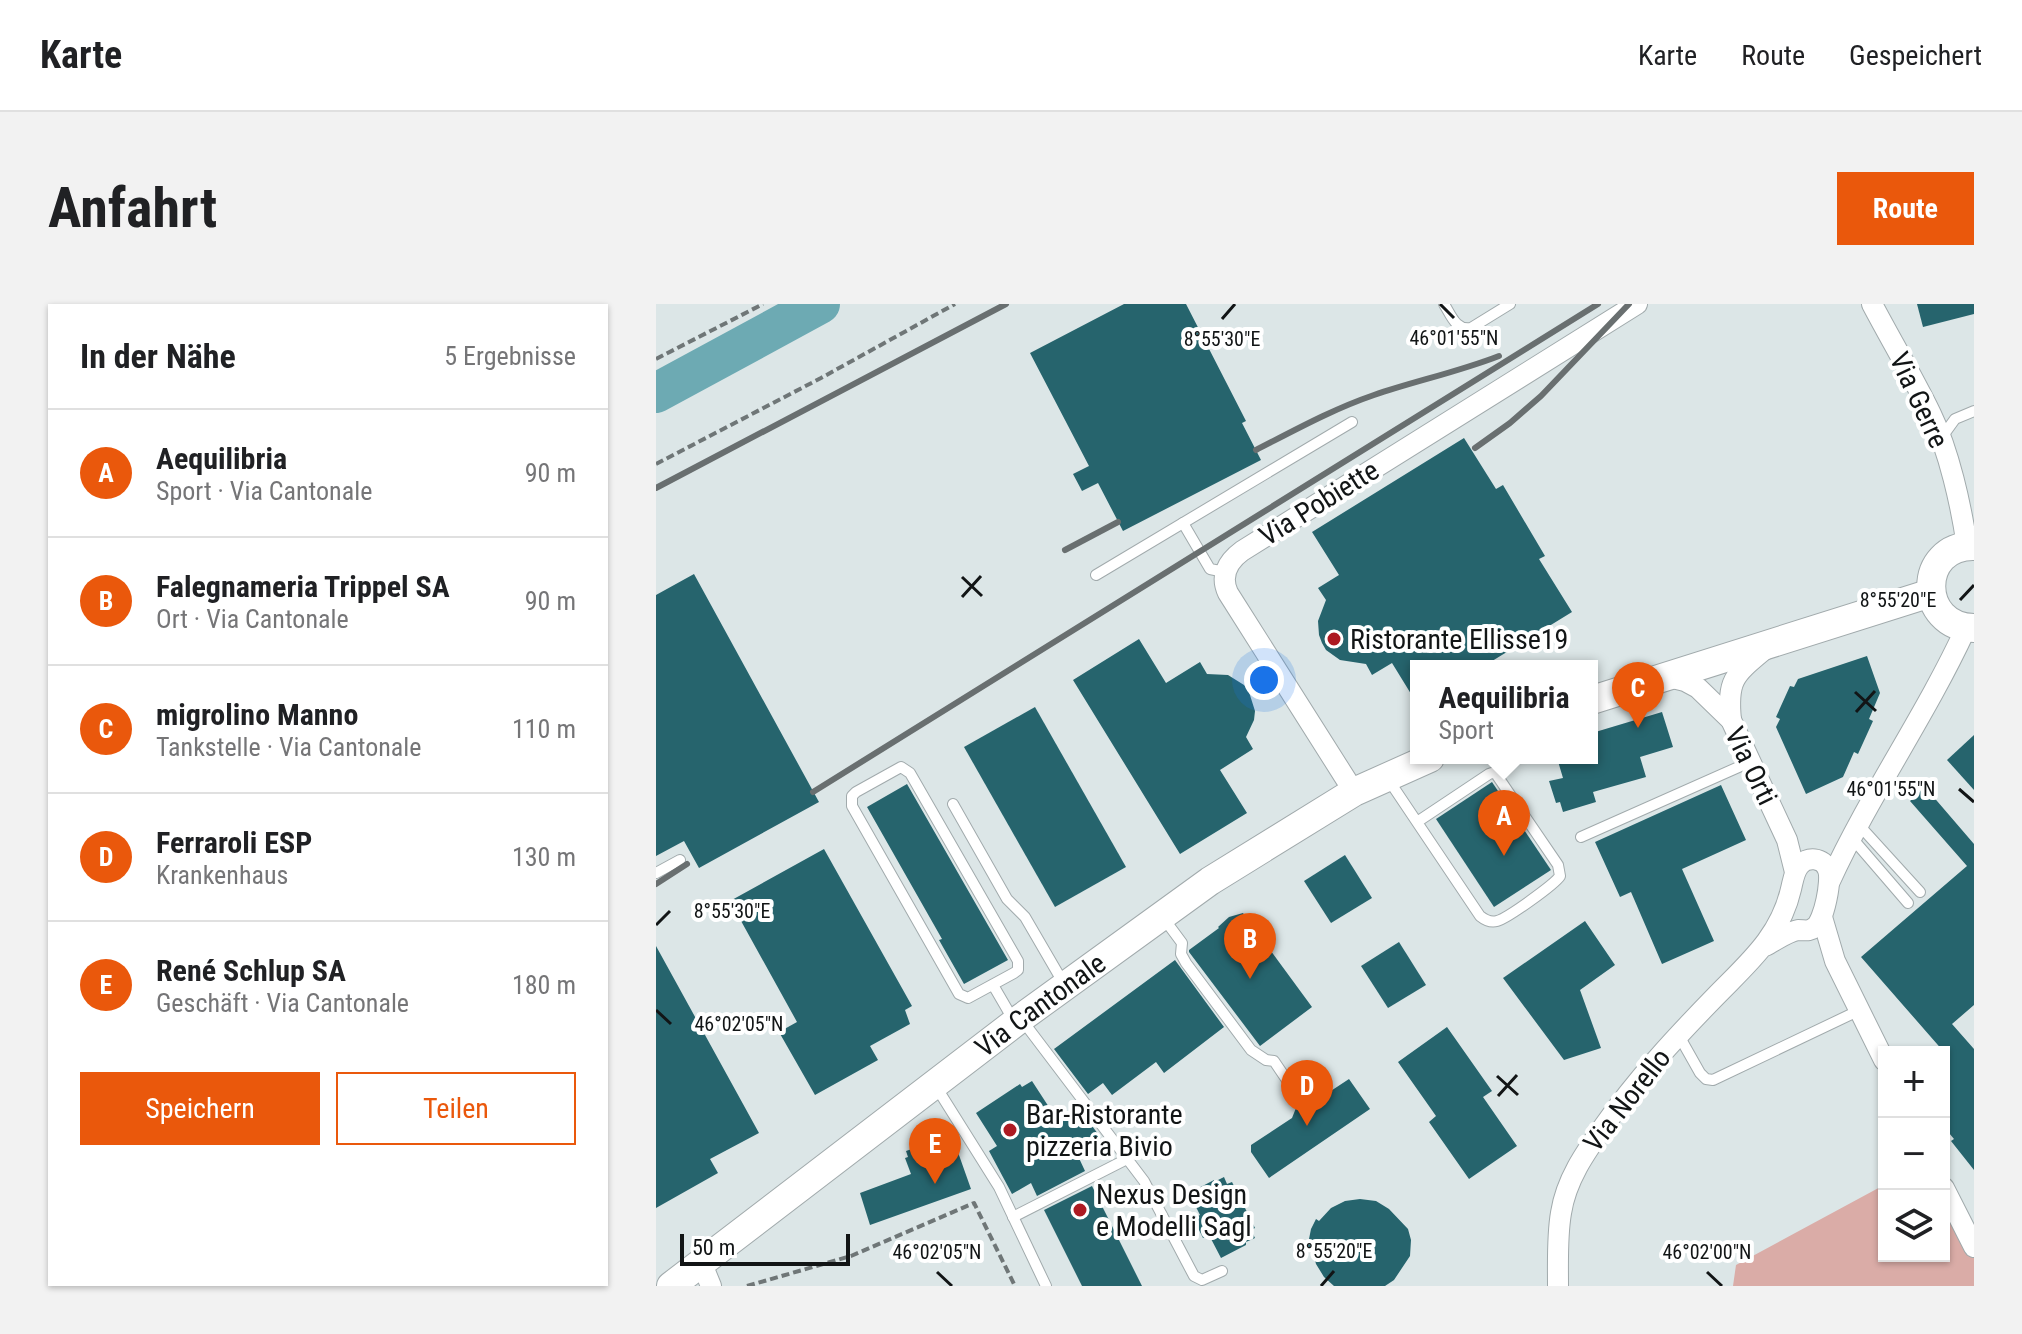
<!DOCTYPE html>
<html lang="de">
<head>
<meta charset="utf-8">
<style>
	body { margin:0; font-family:"Roboto Condensed",sans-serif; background:#f2f2f2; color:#202124 }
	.controls { position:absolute; right:24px; bottom:24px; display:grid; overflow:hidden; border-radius:0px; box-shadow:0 2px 6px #0004 }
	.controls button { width:72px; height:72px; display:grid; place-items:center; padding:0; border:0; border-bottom:2px solid #e0e0e0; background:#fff; color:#202124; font:40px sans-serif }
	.scale { position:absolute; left:24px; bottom:20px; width:170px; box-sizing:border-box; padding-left:8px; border:4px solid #121516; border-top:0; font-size:22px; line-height:28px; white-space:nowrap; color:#121516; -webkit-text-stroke:6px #fff; paint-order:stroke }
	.you { position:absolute; left:608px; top:376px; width:28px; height:28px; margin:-20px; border:6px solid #fff; border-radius:50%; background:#1a73e8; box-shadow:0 0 0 12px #1a73e833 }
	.badge { display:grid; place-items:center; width:52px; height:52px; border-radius:50%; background:#ea580c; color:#fff; font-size:26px; font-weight:700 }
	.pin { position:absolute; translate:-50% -66px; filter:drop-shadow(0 2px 4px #0008) }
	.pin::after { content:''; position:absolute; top:42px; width:28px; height:24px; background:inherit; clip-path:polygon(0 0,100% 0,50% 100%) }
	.popup { position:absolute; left:754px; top:356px; width:188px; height:104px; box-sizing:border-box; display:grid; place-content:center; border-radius:0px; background:#fff; filter:drop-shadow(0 2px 6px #0005); font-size:26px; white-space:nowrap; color:#757577 }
	.popup b { font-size:30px; color:#202124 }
	.popup::after { content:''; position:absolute; left:50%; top:100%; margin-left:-16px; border:16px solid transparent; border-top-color:#fff }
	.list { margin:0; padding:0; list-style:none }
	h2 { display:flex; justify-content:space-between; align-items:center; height:104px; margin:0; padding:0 32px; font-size:34px }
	h2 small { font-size:26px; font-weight:400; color:#757577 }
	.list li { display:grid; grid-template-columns:52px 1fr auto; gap:24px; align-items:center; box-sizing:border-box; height:128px; padding:0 32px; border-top:2px solid #e0e0e0 }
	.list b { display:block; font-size:30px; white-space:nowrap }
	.list p { margin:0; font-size:26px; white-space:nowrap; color:#757577 }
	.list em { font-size:26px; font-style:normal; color:#757577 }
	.actions { display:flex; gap:16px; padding:24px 32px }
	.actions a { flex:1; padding:18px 0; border:2px solid #ea580c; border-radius:0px; text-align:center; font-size:28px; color:#ea580c }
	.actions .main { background:#ea580c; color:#fff }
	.icon { flex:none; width:44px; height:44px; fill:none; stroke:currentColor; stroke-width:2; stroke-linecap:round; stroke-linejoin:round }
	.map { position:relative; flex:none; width:1318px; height:982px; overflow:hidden; border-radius:0px }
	header { display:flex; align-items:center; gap:48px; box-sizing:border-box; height:112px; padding:0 40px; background:#fff; border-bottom:2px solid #e0e0e0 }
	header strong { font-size:38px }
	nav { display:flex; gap:44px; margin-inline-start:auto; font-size:28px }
	.intro { display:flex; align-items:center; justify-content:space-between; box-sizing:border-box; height:192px; padding:0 48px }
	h1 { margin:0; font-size:56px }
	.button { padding:20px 36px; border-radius:0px; background:#ea580c; color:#fff; font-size:28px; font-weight:700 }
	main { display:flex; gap:48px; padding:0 48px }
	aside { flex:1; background:#fff; border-radius:0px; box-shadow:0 2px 6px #0004 }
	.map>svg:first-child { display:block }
	.green { fill:#daaca7 }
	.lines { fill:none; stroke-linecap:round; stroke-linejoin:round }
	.river { stroke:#6daab3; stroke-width:40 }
	.building { fill:#26646d }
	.lane-casing { stroke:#a1aaac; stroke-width:12 }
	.street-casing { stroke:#a1aaac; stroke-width:22 }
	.secondary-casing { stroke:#a1aaac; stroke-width:30 }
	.path { stroke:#6f7677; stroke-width:4; stroke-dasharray:8 4; stroke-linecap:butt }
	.lane { stroke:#fff; stroke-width:10 }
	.street { stroke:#fff; stroke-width:20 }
	.secondary { stroke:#fff; stroke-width:28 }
	.rail { stroke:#696f70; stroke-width:6 }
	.ticks { fill:none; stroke:#121516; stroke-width:3 }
	.poi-dot { fill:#ad1a22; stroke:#fff; stroke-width:3 }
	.labels { text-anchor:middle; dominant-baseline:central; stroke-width:8; stroke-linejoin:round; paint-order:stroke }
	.street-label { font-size:28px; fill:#121516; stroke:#fff }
	.poi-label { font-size:28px; fill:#121516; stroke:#fff; text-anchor:start }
	.ticks-label { font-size:20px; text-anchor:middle; fill:#121516; stroke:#fff; stroke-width:8; stroke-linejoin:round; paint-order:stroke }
</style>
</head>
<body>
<header>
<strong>Karte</strong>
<nav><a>Karte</a><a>Route</a><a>Gespeichert</a></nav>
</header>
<div class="intro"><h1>Anfahrt</h1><a class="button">Route</a></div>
<main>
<aside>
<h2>In der Nähe<small>5 Ergebnisse</small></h2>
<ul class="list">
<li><span class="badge">A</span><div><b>Aequilibria</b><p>Sport · Via Cantonale</p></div><em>90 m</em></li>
<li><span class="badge">B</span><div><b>Falegnameria Trippel SA</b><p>Ort · Via Cantonale</p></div><em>90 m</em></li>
<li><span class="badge">C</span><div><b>migrolino Manno</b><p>Tankstelle · Via Cantonale</p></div><em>110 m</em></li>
<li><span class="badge">D</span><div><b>Ferraroli ESP</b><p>Krankenhaus</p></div><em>130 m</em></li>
<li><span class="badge">E</span><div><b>René Schlup SA</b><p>Geschäft · Via Cantonale</p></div><em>180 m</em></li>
</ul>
<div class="actions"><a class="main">Speichern</a><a>Teilen</a></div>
</aside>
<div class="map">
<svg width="1318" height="982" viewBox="0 0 1318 982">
	<rect width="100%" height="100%" fill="#dce6e7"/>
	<!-- green -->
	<path class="green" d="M1228,881V952H1288V884L1318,943V982H1077L1080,961Z"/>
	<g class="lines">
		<!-- river -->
		<path class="river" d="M0,89L164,0"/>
	</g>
	<!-- building -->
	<g class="building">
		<path d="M468,0H530L590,117L586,119L605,156L467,227L442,179L426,187L417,170L433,162L374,49Z"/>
		<path d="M1261,0H1318V10L1267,23Z"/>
		<path d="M808,134L840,185L847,181L889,252L883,255L916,308L828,362H760V398L736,359L716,371L710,360L684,356L670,346L666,339L663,331L662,317L670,296L662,284L683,271L656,228Z"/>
		<path d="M38,270L163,498L43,564L28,537L0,552V291Z"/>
		<path d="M483,335L510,379L544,358L551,370L572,371L588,381L593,388L599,407L598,416L590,433L597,445L564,466L591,509L524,550L417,376Z"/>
		<path d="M1211,352L1224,389L1213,415L1217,417L1202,450L1198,448L1187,473L1150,490L1120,423L1124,415L1120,413L1134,382L1138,383L1142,375Z"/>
		<path d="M379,403L470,563L399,603L308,443Z"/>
		<path d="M1006,408L1017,443L984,453L990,473L937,488L940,498L907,508L904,498L900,499L893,477L907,474L901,454H936V429Z"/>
		<path d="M1318,431V486L1291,456Z"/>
		<path d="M836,478L895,566L838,603L780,515Z"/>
		<path d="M251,480L352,656L308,680L283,636L286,635L211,503Z"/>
		<path d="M1065,481L1090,536L1026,565L1058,637L1006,660L975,588L964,593L939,538Z"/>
		<path d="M1269,483L1318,540V701L1296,720L1318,745V866L1295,837L1298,835L1288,823V748L1205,653L1311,562L1254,497Z"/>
		<path d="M168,545L256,702L249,706L254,720L214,742L222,756L159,791L123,728L141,718L74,597Z"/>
		<path d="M689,551L716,594L675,619L648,577Z"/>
		<path d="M587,609L656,703L604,742L533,648V646L563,624L562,623L573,613Z"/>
		<path d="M929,617L959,661L924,686L945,744L908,756L847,674Z"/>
		<path d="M743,638L770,681L732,704L705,662Z"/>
		<path d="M0,642L103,829L54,855L62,869L0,904Z"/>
		<path d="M519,656L568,723L508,769L500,758L456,791L447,779L432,790L398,745Z"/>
		<path d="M791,723L836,787L827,793L861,842L813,875L773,818L780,812L742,758Z"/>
		<path d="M693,775L714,805L613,874L595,848V841L636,814L640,804H649Z"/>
		<path d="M376,777L402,817L422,803L448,838L422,852L429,867L381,892L375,879L356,890L333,847L341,842L320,809L364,780L366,783Z"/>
		<path d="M291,833L293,839L298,837L315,885L214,921L204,889L255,870L249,854L252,853L250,847Z"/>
		<path d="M568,873L571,880L576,878L599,924L595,926L599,934L590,938V941L565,954L553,931L547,934L537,914L544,911L533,889L558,876V878Z"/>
		<path d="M436,882L486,982H426L388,906Z"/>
		<path d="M704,895L720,897L733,905L752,925L755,936L754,952L738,976L729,982H678L668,973L660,960L656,945H651L655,925L660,915L663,917L675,904L689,897Z"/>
	</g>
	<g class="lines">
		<!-- lane casing -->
		<g class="lane-casing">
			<g id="lane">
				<path d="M788,0C795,11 800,27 815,24L854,0"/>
				<path d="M1286,133L1299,115L1318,107"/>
				<path d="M527,219L554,265L569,268"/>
				<path d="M440,271L696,118"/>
				<path d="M245,463L254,469L362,657V666L358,669L312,694L303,690L196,502V492L200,488Z"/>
				<path d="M732,475L824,612C829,616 834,619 841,617C852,614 899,580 904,572L902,561L840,470L836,469L833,470L761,518"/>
				<path d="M297,500L351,595L369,613L408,680"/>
				<path d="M1203,521L1264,588"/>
				<path d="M925,533L1094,458"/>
				<path d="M1196,534L1252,599"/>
				<path d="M0,569L24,556"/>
				<path d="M506,612L526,639L525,650L530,659L595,746L610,756L618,757L645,797"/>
				<path d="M337,681L358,717"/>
				<path d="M366,716L488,877L538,972L546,976L566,967"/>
				<path d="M1022,730L1044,769L1050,775L1057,776L1204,706"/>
				<path d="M279,781L343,883L390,982"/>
				<path d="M357,913L471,855"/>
			</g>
		</g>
		<!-- street casing -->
		<g class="street-casing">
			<g id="street">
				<path d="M1216,0C1235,36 1257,73 1275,110C1293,147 1305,201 1311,242"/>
				<path d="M1009,372L1029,377L1042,384L1075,416L1131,536L1139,568"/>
				<path d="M1075,416C1071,376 1078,371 1108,346"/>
				<path d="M698,488L572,289C564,272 571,258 586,247L981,0"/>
				<path d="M1174,577C1214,490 1270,411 1310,324"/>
				<path d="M1166,613L1179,657L1228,756"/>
				<path d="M1288,884L1318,943"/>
				<path d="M46,960L55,982"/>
				<path d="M902,982C902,958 901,932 905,909C910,876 929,849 948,822C981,775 1019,734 1059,693C1092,659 1124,633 1135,585C1137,577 1138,568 1143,562C1150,552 1168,553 1172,566C1176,576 1168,617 1159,623C1153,628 1149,626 1142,626C1131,628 1119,637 1109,642"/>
			</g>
		</g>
		<!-- secondary casing -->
		<g class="secondary-casing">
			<g id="secondary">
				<path d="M1318,242C1261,241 1261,323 1318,324"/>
				<path d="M936,396L1275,289"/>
				<path id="s1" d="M15,982L365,714L554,577L698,488L774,454"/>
			</g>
		</g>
		<!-- path -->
		<g class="path">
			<path d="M0,55L107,0"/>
			<path d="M0,160L165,74L299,0"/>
			<path d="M91,982L195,952L318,899L359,982"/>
		</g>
		<!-- lane -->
		<use href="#lane" class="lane"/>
		<!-- street -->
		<use href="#street" class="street"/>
		<!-- secondary -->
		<use href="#secondary" class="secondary"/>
		<!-- rail -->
		<g class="rail">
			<path d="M819,144L854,119L885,92L973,0"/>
			<path d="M600,146C639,126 677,105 718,91C759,77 802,68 843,52"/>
			<path d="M0,184L350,0"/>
			<path d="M409,246L462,218"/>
			<path d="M157,488L942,0"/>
			<path d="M0,580L31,560"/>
		</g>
	</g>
	<!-- ticks -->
	<path class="ticks" d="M784,0L798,14M566,15L579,0M306,273L326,292M306,293L325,272M1304,296L1318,281M1199,388L1220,407M1200,408L1219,387M1303,485L1318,498M0,621L14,607M0,706L15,720M841,772L862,791M842,792L861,771M281,968L296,982M1051,968L1066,982M665,982L678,967"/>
	<!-- markers -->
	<g class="poi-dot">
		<circle cx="678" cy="335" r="8"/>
		<circle cx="354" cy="826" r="8"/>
		<circle cx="424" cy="906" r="8"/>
	</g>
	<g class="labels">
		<!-- street labels -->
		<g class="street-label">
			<text transform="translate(1263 96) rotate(65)">Via Gerre</text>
			<text transform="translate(663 199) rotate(-32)">Via Pobiette</text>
			<text transform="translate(1095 462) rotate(64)">Via Orti</text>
			<text stroke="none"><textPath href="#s1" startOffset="464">Via Cantonale</textPath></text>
			<text transform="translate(971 796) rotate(-52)">Via Norello</text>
		</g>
		<!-- poi labels -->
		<g class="poi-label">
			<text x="694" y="335">Ristorante Ellisse19</text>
			<text x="370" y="810">Bar-Ristorante<tspan x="370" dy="32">pizzeria Bivio</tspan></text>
			<text x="440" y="890">Nexus Design<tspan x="440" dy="32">e Modelli Sagl</tspan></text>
		</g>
	</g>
	<g class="ticks-label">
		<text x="798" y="41">46°01'55"N</text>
		<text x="566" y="42">8°55'30"E</text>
		<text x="1242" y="303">8°55'20"E</text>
		<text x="1235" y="492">46°01'55"N</text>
		<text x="76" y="614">8°55'30"E</text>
		<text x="83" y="727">46°02'05"N</text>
		<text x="678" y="954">8°55'20"E</text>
		<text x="281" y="955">46°02'05"N</text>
		<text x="1051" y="955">46°02'00"N</text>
	</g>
</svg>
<div class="controls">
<button>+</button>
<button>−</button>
<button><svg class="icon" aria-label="layers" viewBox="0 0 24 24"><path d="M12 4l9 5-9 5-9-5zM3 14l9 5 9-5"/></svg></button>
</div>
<div class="scale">50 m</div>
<div class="you"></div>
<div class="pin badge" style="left:848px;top:552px">A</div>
<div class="popup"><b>Aequilibria</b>Sport</div>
<div class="pin badge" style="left:594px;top:675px">B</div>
<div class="pin badge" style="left:982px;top:424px">C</div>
<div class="pin badge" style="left:651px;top:822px">D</div>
<div class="pin badge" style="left:279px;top:880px">E</div>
</div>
</main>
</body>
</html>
